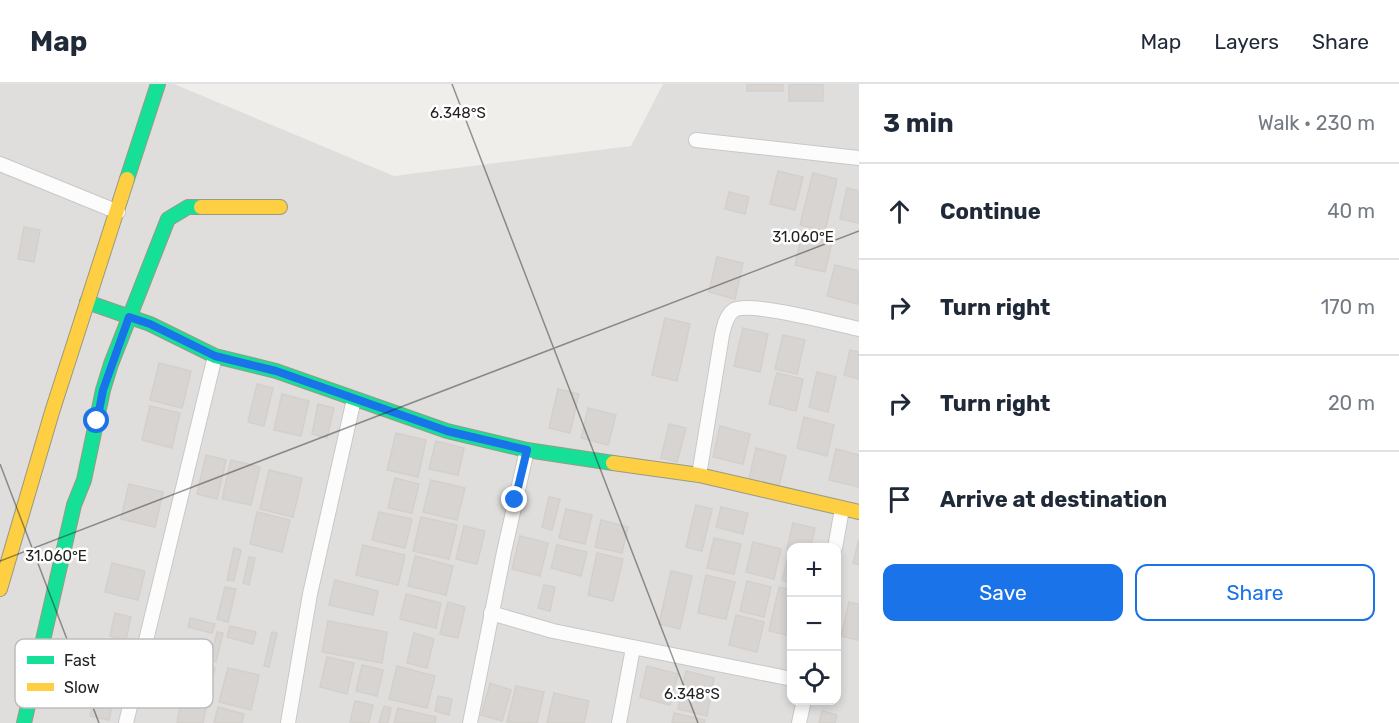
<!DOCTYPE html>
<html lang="en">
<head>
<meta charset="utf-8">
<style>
	body { margin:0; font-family:Rubik,sans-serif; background:#f2f2f3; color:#1f2937 }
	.controls { position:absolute; right:18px; bottom:18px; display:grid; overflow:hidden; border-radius:12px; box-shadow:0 3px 9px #0003 }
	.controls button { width:54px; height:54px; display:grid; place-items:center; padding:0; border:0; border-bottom:2px solid #e0e1e3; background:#fff; color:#1f2937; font:30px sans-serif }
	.stop { position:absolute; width:18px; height:18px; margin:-14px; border:4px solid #1a73e8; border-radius:50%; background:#fff }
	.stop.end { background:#1a73e8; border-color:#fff; box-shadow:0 2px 6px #0008 }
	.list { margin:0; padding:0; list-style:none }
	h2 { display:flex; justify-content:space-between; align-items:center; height:78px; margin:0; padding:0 24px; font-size:26px }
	h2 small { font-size:20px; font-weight:400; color:#747a83 }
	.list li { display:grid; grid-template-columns:39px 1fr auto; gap:18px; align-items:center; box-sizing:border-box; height:96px; padding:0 24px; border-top:2px solid #e0e1e3 }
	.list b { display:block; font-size:22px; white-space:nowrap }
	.list em { font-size:20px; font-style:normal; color:#747a83 }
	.actions { display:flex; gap:12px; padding:18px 24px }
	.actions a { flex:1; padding:14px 0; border:2px solid #1a73e8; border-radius:12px; text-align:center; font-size:21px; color:#1a73e8 }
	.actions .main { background:#1a73e8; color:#fff }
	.icon { flex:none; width:33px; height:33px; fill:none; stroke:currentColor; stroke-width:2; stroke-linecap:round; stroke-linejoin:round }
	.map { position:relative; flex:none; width:859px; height:639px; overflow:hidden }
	header { display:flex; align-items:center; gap:36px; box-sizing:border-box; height:84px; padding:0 30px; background:#fff; border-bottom:2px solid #e0e1e3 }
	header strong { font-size:28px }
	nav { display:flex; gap:33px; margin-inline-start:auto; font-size:21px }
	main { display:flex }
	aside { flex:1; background:#fff }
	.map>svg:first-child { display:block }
	.residential { fill:#dfdedc; fill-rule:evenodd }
	.building { fill:#d7d4d2; stroke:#d3d0cc; stroke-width:1.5 }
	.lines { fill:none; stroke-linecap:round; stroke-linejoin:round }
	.street-casing { stroke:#c9c8c7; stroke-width:16 }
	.fast-casing { stroke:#999a82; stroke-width:16 }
	.slow-casing { stroke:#999a82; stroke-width:16 }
	.street { stroke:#fdfcfc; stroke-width:14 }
	.fast { stroke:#16e098; stroke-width:14 }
	.slow { stroke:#ffcf43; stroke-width:14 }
	.route { stroke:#1a73e8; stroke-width:8 }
	.ticks { fill:none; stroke:#222; stroke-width:1.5; stroke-opacity:0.45 }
	.key { fill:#fff; stroke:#bdbdbd; stroke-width:1.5 }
	.key-label { font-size:16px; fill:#222 }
	.ticks-label { font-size:15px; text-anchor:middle; fill:#222; stroke:#fff; stroke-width:5; stroke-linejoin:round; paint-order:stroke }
</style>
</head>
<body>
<header>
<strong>Map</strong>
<nav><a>Map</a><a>Layers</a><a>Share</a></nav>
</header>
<main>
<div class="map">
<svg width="859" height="639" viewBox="0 0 859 639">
	<rect width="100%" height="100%" fill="#f0eeeb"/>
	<!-- residential -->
	<path class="residential" d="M0,0H174L394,92L631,62L663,0H859V639H0ZM792,464H836V616H792Z"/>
	<!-- building -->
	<g class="building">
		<rect x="747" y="0" width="36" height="7"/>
		<rect x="789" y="0" width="34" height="17"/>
		<path d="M778,87L803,93L795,126L770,120Z"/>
		<path d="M813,89L837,95L825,147L800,141Z"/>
		<path d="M847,104L859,107V139L840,135Z"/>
		<path d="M729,108L749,113L745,130L725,125Z"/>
		<path d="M24,143L40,146L34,178L18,175Z"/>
		<path d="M802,150L832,158L825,188L795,181Z"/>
		<path d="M717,173L743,179L735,215L709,208Z"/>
		<path d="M835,181L859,187L858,220L827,212Z"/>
		<path d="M665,234L690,240L677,297L652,291Z"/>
		<path d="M743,244L768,250L760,288L734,282Z"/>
		<path d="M783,251L805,256L797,290L775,285Z"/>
		<path d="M850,266L859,268V295L844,291Z"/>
		<path d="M159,279L191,287L182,324L150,316Z"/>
		<path d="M817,288L836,293L828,328L809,323Z"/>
		<path d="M777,289L803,295L796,327L769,320Z"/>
		<path d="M257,300L273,304L264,342L248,338Z"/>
		<path d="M558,305L579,310L570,349L549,344Z"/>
		<path d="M282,310L309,317L301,352L274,346Z"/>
		<path d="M318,320L334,324L327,354L312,350Z"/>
		<path d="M150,322L180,329L172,364L142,356Z"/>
		<path d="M588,324L616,331L608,361L581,354Z"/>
		<path d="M804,333L834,341L827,372L797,364Z"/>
		<path d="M669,340L686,344L677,378L661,374Z"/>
		<path d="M720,342L750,350L743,380L713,373Z"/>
		<path d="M396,349L426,356L418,393L387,386Z"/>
		<path d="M436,357L464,364L458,391L429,385Z"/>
		<path d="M756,364L786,372L779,402L749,395Z"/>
		<path d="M836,365L859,371V403L829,396Z"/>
		<path d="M206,371L226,376L217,415L197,410Z"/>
		<path d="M231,376L260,383L251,421L222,415Z"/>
		<path d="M269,386L302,394L293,433L260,425Z"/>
		<path d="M395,394L419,400L412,429L388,424Z"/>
		<path d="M431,396L465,404L457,436L423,428Z"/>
		<path d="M129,400L163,408L155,443L121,435Z"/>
		<path d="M549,413L560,415L552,446L542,443Z"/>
		<path d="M696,421L712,425L702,467L686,463Z"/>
		<path d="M721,423L748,429L743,450L716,443Z"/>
		<path d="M566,425L592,431L585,460L559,454Z"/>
		<path d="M257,428L290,436L282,468L250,460Z"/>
		<path d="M379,428L412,435L405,464L372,456Z"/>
		<path d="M421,433L457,441L449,475L413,467Z"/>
		<path d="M601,436L628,443L622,469L595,463Z"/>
		<path d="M793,439L815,444L810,464L787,465Z"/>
		<path d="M464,442L485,447L477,480L456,475Z"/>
		<path d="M520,452L548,459L540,492L512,485Z"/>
		<path d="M714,454L741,460L734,490L707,484Z"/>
		<path d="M859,455V481L853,479Z"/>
		<path d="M753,458L781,465L774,495L746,488Z"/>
		<path d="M363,461L405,471L398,501L356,491Z"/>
		<path d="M557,461L587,468L581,492L551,484Z"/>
		<path d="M234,464L241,466L234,497L227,496Z"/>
		<path d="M597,469L623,475L613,517L588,511Z"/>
		<path d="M415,472L453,482L446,511L408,502Z"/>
		<path d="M249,473L255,474L249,501L243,499Z"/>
		<path d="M788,474L792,475V499L782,496Z"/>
		<path d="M112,479L145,487L138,516L105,508Z"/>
		<path d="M671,487L692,492L680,545L659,540Z"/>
		<path d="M706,491L735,498L726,535L698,529Z"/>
		<path d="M335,496L378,507L373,531L329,521Z"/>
		<path d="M747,497L771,503L764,533L740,527Z"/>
		<path d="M544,501L555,503L550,527L538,524Z"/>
		<path d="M225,503L236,505L228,538L217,535Z"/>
		<path d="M779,503L792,506V552L769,547Z"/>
		<path d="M406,510L441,519L436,544L400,535Z"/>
		<path d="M448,518L465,523L458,554L440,550Z"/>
		<path d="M849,518L859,520L858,556L841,552Z"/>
		<path d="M115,529L131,533L126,556L110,552Z"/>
		<path d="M736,531L764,538L757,568L729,561Z"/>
		<path d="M190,534L215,540L212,549L188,543Z"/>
		<path d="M328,537L387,548L382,579L322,568Z"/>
		<path d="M230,542L256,548L253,560L227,553Z"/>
		<path d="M217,548L223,549L216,578L210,577Z"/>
		<path d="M272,548L277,549L269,583L264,582Z"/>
		<path d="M414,549L434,555L427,584L407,579Z"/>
		<path d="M327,573L354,579L347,610L320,603Z"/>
		<path d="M196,579L215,584L207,616L189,611Z"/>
		<path d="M362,581L383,586L377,612L356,607Z"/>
		<path d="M397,582L435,592L427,624L389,615Z"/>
		<path d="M647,582L678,590L670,621L640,613Z"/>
		<path d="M228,584L259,591L251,626L219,618Z"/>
		<path d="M686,587L714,594L707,632L678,625Z"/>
		<path d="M490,599L511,606L502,637L481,631Z"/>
		<path d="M516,602L544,608L537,639L507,638Z"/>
		<path d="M554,609L589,617L584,639H547Z"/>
		<path d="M95,610L114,614L109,636L90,632Z"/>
		<path d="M438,612L452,615L449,631L435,627Z"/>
		<path d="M355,617L373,621L369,639L350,638Z"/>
		<path d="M181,618L206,624L203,639H177Z"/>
		<path d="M384,622L391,624L388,639H379Z"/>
		<path d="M218,623L244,630L242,639H214Z"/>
		<path d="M398,624L436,633L435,639H394Z"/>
		<path d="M822,627L837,631L835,639H819Z"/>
		<path d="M674,629L705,636L704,639H672Z"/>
	</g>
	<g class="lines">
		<!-- street casing -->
		<g class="street-casing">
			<g id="street">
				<path d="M696,56L859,74"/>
				<path d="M0,80L118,128"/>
				<path d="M699,391L722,251C724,243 726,231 734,226C751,217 836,240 859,245"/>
				<path d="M835,464L842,425"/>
				<path d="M491,529L553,547L792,595"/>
				<path d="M126,639L215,272"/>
				<path d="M288,639L310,510L354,315"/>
				<path d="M470,639L504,468L527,366"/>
				<path d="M619,639L633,564"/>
				<path d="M799,639L804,616"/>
			</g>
		</g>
		<!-- fast casing -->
		<g class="fast-casing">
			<g id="fast">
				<path d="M127,95L158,0"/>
				<path d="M87,218L150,240L215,272L276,287L447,347L527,366L613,379"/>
				<path d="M24,639L74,421L84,396L103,306L111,280L168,135L188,123H201"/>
			</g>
		</g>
		<!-- slow casing -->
		<g class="slow-casing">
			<g id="slow">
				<path d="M201,123H280"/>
				<path d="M613,379L699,391L859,428"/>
				<path d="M0,505L52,328L127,95"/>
			</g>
		</g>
		<!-- street -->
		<use href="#street" class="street"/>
		<!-- fast -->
		<use href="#fast" class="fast"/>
		<!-- slow -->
		<use href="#slow" class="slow"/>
	</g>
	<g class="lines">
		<!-- route -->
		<path class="route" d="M97,337L103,306L129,233L150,240L215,272L276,287L447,347L527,366L515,416"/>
	</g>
	<!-- ticks -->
	<path class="ticks" d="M452,0L698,639M0,380L99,639M0,477L859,147"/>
	<!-- legend -->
	<rect x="15" y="555" width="198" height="69" rx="9" class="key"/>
	<rect x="27" y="572" width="27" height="8" fill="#16e098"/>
	<rect x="27" y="599" width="27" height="8" fill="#ffcf43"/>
	<g class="key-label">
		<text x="64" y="582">Fast</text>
		<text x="64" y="609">Slow</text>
	</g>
	<g class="ticks-label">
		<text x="458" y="34">6.348°S</text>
		<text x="803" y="158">31.060°E</text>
		<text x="56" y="477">31.060°E</text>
		<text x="692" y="615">6.348°S</text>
	</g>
</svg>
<div class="controls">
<button>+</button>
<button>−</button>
<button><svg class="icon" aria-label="locate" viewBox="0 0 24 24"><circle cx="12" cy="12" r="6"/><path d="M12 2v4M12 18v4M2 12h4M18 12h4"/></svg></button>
</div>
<div class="stop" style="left:97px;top:337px"></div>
<div class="stop end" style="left:515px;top:416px"></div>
</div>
<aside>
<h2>3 min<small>Walk · 230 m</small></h2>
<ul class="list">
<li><svg class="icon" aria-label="ahead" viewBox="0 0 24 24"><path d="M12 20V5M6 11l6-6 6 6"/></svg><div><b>Continue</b></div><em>40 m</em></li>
<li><svg class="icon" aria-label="right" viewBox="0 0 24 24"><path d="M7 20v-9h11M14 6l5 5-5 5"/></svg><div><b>Turn right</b></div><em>170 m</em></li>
<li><svg class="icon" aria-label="right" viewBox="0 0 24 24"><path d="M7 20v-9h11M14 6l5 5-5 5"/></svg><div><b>Turn right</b></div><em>20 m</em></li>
<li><svg class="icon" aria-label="arrive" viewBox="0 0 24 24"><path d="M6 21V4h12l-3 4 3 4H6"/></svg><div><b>Arrive at destination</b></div></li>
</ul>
<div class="actions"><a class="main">Save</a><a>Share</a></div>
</aside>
</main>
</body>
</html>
